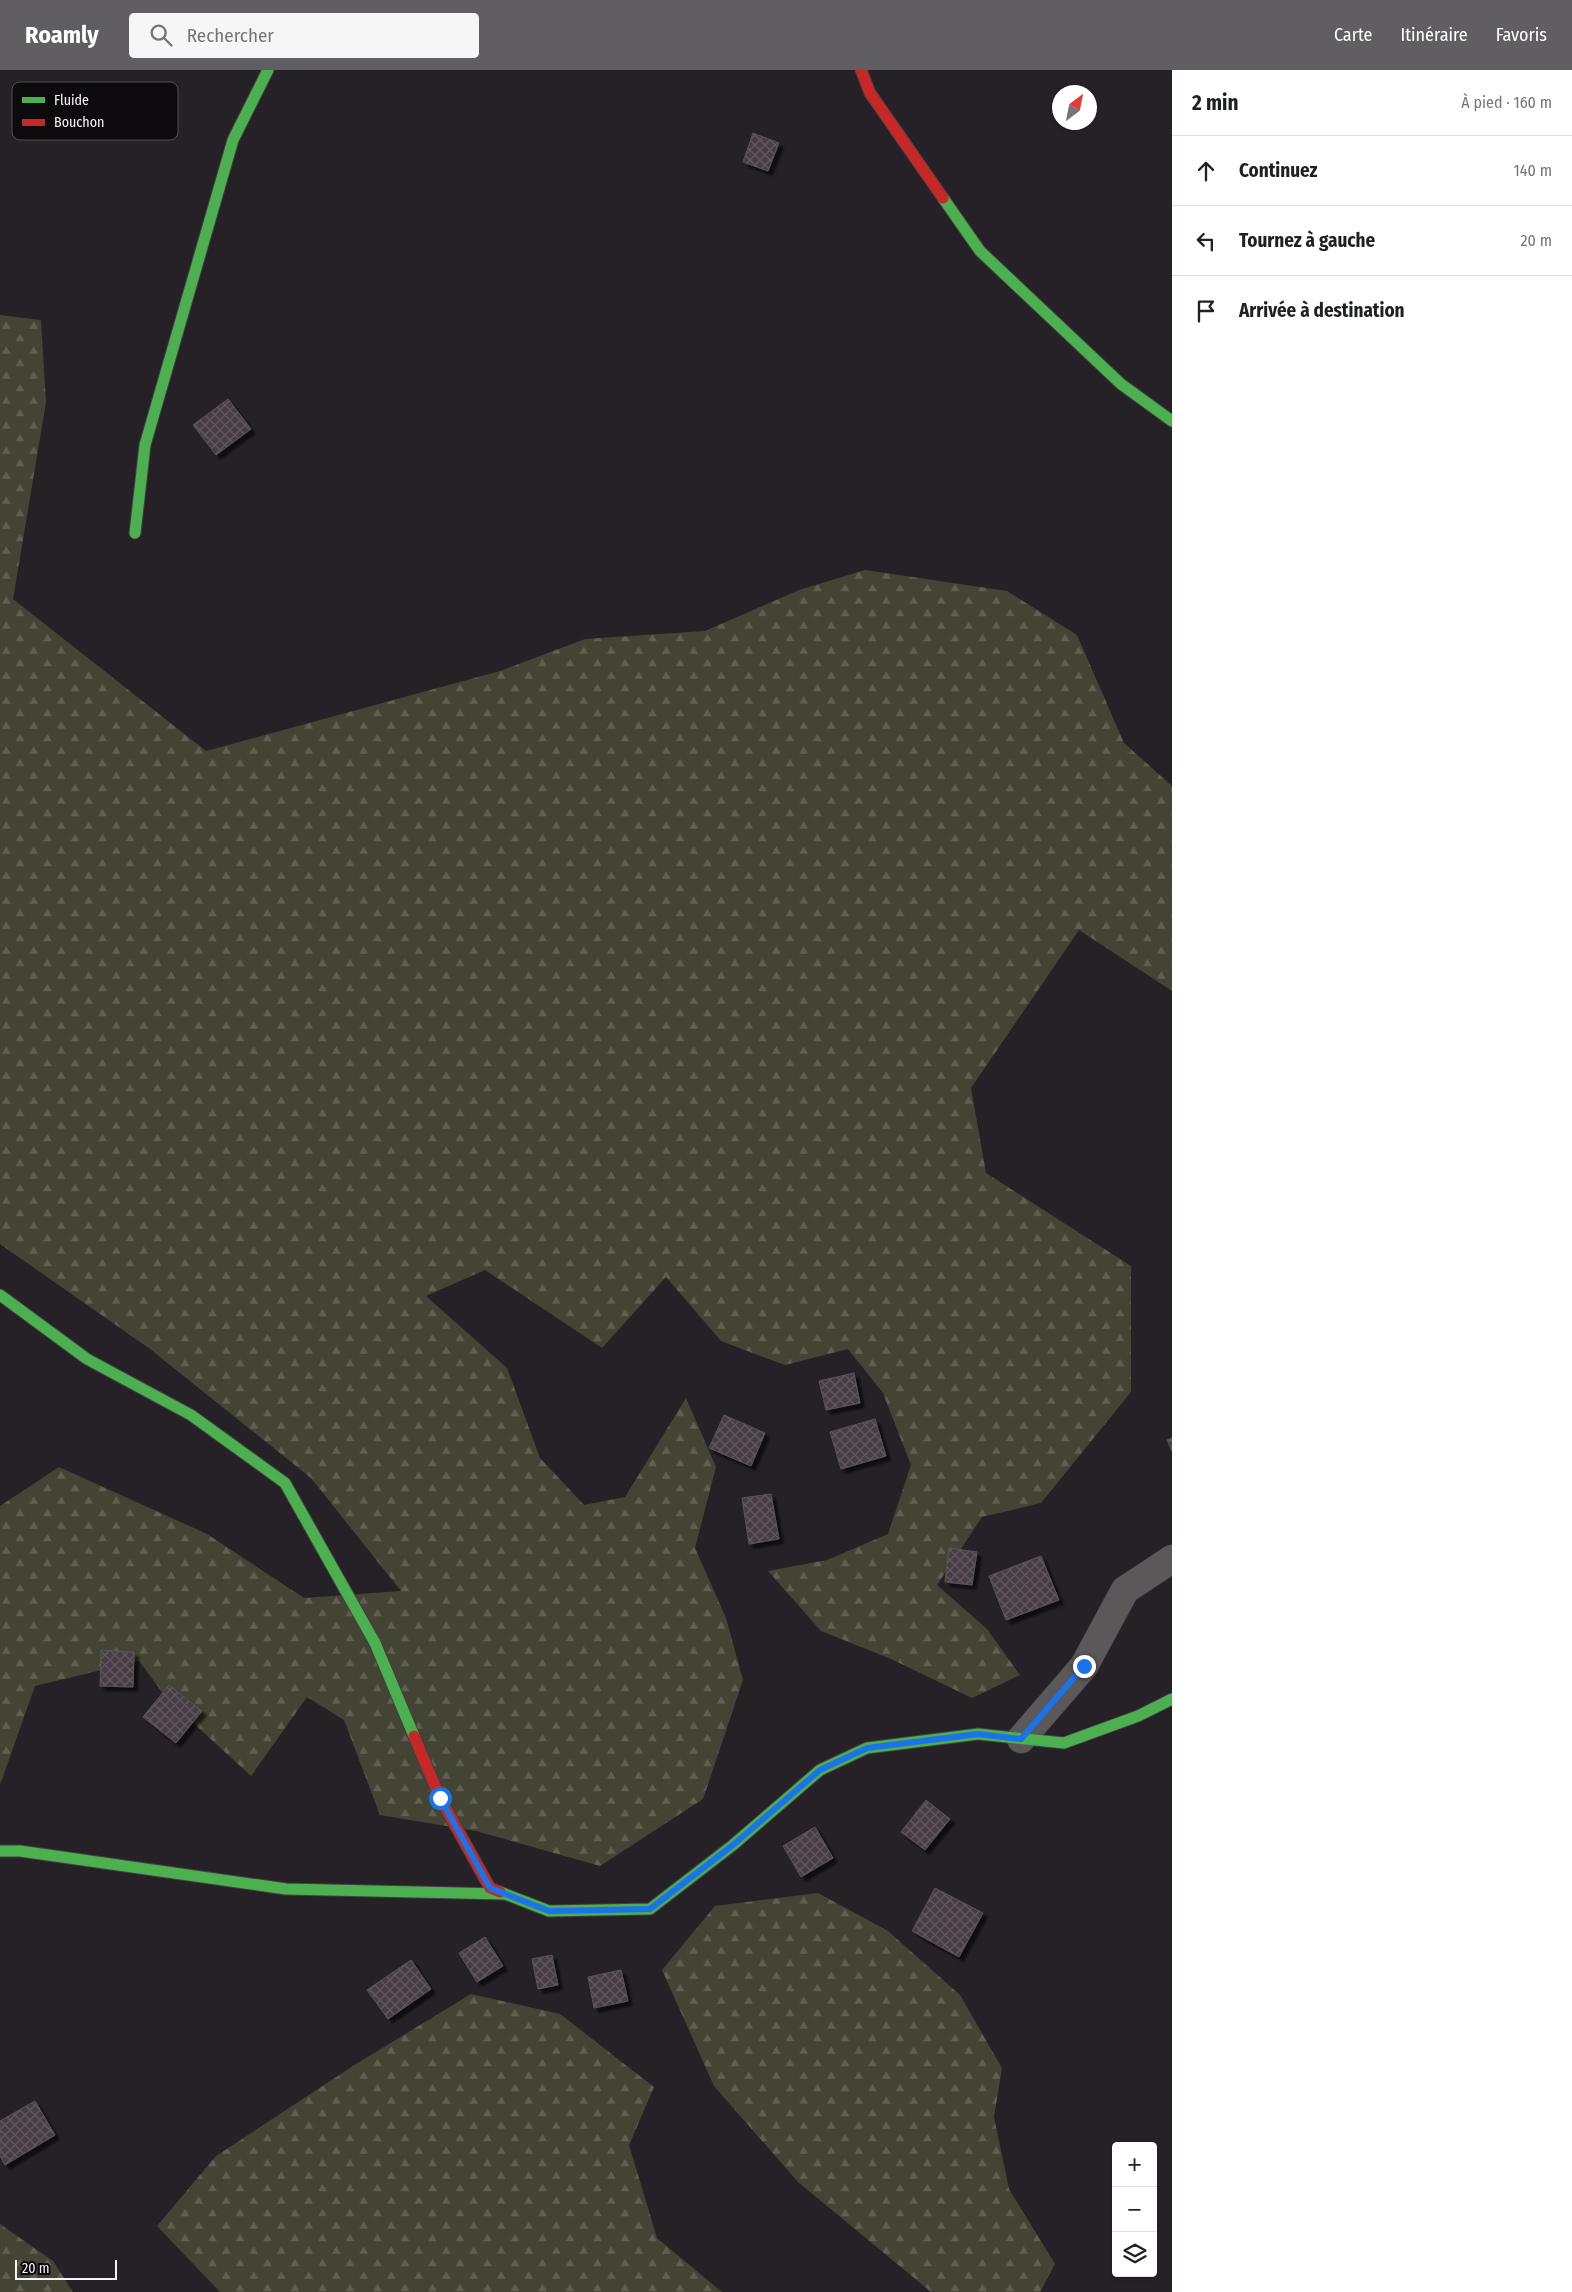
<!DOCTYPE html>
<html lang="fr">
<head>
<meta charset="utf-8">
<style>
	body { margin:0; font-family:"Fira Sans Condensed",sans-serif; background:#f6f6f6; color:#202124 }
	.controls { position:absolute; right:15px; bottom:15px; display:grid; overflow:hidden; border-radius:5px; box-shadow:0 1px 4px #0004 }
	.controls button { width:45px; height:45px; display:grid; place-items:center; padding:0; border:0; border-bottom:1px solid #e0e0e0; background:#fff; color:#202124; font:25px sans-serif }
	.compass { position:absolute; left:1052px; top:15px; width:45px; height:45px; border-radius:50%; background:#fff; box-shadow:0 1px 4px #0004; rotate:32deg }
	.scale { position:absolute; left:15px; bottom:12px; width:102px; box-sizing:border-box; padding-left:5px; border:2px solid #f7f1f9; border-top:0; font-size:14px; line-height:18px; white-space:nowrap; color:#f7f1f9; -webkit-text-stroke:4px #0d0a0e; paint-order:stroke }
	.stop { position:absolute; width:15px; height:15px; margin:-11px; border:4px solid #1a73e8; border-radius:50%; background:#fff }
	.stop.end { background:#1a73e8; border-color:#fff; box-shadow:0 1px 5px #0008 }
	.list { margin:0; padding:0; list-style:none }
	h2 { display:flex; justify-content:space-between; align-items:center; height:65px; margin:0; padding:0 20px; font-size:21px }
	h2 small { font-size:16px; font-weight:400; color:#757577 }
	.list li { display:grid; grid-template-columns:32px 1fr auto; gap:15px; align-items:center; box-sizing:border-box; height:70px; padding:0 20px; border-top:1px solid #e0e0e0 }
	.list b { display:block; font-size:19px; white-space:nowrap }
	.list em { font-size:16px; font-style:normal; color:#757577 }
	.icon { flex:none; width:28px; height:28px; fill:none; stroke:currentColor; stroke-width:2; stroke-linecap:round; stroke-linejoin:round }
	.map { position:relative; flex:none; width:1172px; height:2222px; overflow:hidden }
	header { display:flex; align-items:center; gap:30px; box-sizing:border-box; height:70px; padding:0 25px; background:#605e63; color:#fff }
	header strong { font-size:24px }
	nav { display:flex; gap:28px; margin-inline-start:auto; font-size:18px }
	.search { width:350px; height:45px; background:#f6f6f6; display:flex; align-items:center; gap:12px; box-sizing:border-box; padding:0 18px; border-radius:5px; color:#757577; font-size:19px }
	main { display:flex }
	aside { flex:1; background:#fff }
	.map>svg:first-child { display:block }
	.forest { fill:url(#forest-firs) }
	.building { fill:url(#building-cross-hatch); stroke:#595458; filter:url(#shadow) }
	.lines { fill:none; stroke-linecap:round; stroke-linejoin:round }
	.street-casing { stroke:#423f43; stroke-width:29 }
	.fast-casing { stroke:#423f43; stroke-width:13 }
	.jam-casing { stroke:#423f43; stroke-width:13 }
	.street { stroke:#5b5859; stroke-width:28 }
	.fast { stroke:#4caf50; stroke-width:11 }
	.jam { stroke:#c62828; stroke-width:11 }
	.route { stroke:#1a73e8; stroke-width:6 }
	.key { fill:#0d0a0e; stroke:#534f54; stroke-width:1 }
	.key-label { font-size:14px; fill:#f7f1f9 }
</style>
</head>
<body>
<header>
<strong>Roamly</strong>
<div class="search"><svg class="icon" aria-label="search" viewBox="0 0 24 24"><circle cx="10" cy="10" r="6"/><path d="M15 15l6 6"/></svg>Rechercher</div>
<nav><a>Carte</a><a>Itinéraire</a><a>Favoris</a></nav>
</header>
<main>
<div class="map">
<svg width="1172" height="2222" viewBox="0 0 1172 2222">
	<defs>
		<pattern id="forest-firs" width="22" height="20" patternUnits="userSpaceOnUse" patternTransform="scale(1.25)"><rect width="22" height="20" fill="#434434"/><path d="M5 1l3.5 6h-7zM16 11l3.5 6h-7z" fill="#5f5f52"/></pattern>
		<pattern id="building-cross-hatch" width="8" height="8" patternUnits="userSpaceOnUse" patternTransform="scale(1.25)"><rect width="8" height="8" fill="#463e44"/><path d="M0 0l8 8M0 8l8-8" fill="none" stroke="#615a60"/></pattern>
		<filter id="shadow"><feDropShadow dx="4.5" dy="4.5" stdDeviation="1" flood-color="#0009"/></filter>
	</defs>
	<rect width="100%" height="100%" fill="#262126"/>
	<!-- forest -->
	<g class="forest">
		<path d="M0,245L41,250L46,332L13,529L206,681L500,601L585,569L705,561L799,520L865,500L1007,521L1077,565L1124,673L1172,716V921L1079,860L971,1018L986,1103L1131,1196V1322L1041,1433L982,1447L937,1515L987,1559L1020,1605L972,1628L891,1589L821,1561L768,1501L827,1490L888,1464L911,1395L883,1323L848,1279L785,1295L721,1271L666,1207L602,1278L485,1200L426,1226L507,1298L540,1388L584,1435L625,1427L686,1328L716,1397L695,1478L726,1548L743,1610L703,1729L600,1796L476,1761L380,1745L344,1650L307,1627L251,1706L168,1630L139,1591L35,1616L0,1715V1436L59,1397L207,1464L304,1528L401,1521L311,1408L150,1279L0,1174Z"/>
		<path d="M818,1823L888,1861L960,1925L1002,1998L994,2047L1009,2119L1055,2194L1040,2222H931L798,2112L714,2016L662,1900L715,1836Z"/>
		<path d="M471,1924L560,1944L654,2017L629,2075L657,2168L722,2222H220L157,2156L216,2086L356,1994Z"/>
		<path d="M0,2154L53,2191L73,2222H0Z"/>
	</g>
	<!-- building -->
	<g class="building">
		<path d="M753,63L779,73L768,101L743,92Z"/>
		<path d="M228,329L251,359L216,385L193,355Z"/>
		<path d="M854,1303L860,1333L826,1340L819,1311Z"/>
		<path d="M724,1345L765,1363L751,1396L709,1378Z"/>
		<path d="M875,1349L886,1386L841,1399L830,1362Z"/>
		<path d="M1172,1368V1381L1167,1370Z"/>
		<path d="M771,1424L779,1469L749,1474L742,1428Z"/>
		<path d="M949,1478L977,1482L972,1515L945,1512Z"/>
		<path d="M1041,1486L1059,1530L1006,1550L989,1506Z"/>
		<path d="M101,1580L134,1582L133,1617L100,1616Z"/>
		<path d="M169,1615L202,1641L176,1673L143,1647Z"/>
		<path d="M926,1730L950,1749L925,1780L901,1762Z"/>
		<path d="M815,1757L833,1788L801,1807L783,1776Z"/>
		<path d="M935,1818L983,1843L959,1887L912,1861Z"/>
		<path d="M485,1867L503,1896L477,1912L459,1883Z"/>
		<path d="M552,1885L558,1915L538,1919L532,1889Z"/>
		<path d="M411,1890L431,1919L388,1949L367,1920Z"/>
		<path d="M621,1900L628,1931L594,1938L588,1907Z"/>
		<path d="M35,2031L55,2065L5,2095L0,2086V2051Z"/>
	</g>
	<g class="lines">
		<!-- street casing -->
		<g class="street-casing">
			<path id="street" d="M1021,1669L1084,1596L1125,1520L1172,1489"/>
		</g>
		<!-- fast casing -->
		<g class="fast-casing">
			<g id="fast">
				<path d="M943,128L980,181L1121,314L1172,351"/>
				<path d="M135,463L145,375L233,70L268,0"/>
				<path d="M0,1225L87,1289L191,1345L285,1413L375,1573L414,1666"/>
				<path d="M0,1781H20L286,1819L503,1824"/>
				<path d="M500,1822L549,1841L650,1839L733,1775L820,1700L867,1678L978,1664L1064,1673L1138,1646L1172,1629"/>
			</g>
		</g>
		<!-- jam casing -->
		<g class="jam-casing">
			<g id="jam">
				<path d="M861,0L870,23L943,128"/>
				<path d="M414,1666L440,1728L490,1818L500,1822"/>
			</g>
		</g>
		<!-- street -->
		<use href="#street" class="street"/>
		<!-- fast -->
		<use href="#fast" class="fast"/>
		<!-- jam -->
		<use href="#jam" class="jam"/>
	</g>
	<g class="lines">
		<!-- route -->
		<path class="route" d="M440,1728L490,1818L549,1841L650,1839L733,1775L820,1700L867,1678L978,1664L1021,1669L1084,1596"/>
	</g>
	<!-- legend -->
	<rect x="12" y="12" width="166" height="58" rx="8" class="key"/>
	<rect x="22" y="27" width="23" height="6" fill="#4caf50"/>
	<rect x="22" y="49" width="23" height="7" fill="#c62828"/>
	<g class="key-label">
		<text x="54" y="35">Fluide</text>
		<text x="54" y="57">Bouchon</text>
	</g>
</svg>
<div class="controls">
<button>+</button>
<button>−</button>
<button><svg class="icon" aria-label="layers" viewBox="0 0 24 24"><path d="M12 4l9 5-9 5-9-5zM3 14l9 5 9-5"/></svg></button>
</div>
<svg class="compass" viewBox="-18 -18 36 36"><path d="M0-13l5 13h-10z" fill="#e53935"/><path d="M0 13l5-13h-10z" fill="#757577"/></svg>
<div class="scale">20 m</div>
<div class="stop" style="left:440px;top:1728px"></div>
<div class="stop end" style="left:1084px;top:1596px"></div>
</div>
<aside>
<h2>2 min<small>À pied · 160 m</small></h2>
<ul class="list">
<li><svg class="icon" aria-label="ahead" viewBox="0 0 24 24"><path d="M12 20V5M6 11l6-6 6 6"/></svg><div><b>Continuez</b></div><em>140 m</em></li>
<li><svg class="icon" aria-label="left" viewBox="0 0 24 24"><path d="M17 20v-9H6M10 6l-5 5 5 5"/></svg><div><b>Tournez à gauche</b></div><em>20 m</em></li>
<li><svg class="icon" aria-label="arrive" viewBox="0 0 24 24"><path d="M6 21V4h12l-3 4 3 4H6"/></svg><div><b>Arrivée à destination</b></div></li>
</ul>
</aside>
</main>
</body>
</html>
